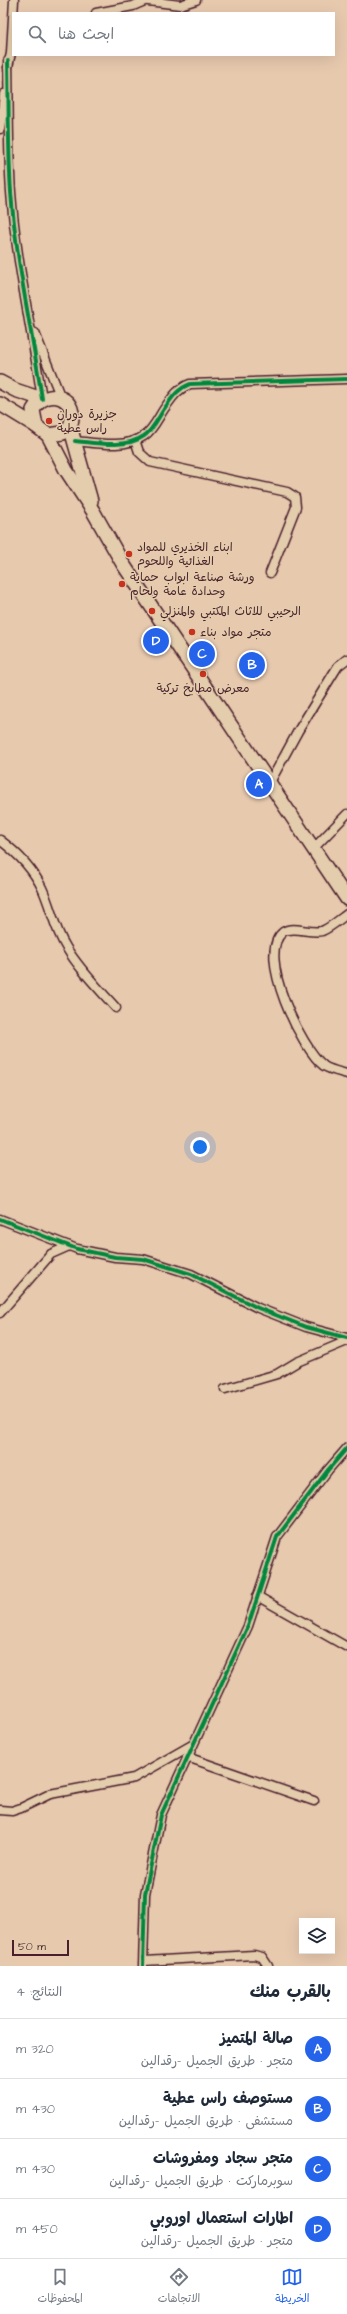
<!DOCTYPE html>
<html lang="ar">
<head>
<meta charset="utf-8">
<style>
	body { margin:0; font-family:"Architects Daughter","Playpen Sans Arabic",sans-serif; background:#f2f2f3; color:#1f2937; direction:rtl }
	.controls { position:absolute; right:12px; bottom:12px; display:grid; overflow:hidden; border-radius:0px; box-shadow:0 4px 16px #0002 }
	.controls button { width:36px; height:36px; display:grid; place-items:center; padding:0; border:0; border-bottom:1px solid #e0e1e3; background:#fff; color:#1f2937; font:20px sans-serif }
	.scale { position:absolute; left:12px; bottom:10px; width:57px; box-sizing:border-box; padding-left:4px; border:2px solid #4a1f2b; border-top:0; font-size:11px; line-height:14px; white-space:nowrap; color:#4a1f2b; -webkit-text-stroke:3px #e4cdad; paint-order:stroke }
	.you { position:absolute; left:200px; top:1147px; width:14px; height:14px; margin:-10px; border:3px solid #fff; border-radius:50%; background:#1a73e8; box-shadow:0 0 0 6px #1a73e833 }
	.badge { display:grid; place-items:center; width:26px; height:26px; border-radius:50%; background:#2563eb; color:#fff; font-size:13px; font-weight:700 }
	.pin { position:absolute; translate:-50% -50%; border:2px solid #fff; box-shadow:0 1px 4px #0006 }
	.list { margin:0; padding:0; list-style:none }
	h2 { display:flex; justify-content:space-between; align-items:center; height:52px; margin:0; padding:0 16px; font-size:17px }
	h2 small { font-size:13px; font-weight:400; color:#747a83 }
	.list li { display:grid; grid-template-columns:26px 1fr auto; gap:12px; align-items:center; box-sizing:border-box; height:60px; padding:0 16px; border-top:1px solid #e0e1e3 }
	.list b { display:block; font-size:15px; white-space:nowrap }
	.list p { margin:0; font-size:13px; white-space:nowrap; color:#747a83 }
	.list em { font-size:13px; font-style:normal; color:#747a83 }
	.icon { flex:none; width:22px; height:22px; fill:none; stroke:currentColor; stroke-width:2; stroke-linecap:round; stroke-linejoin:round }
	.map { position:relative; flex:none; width:347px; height:1966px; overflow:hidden; direction:ltr }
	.search { position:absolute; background:#fff; box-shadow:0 4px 16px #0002; left:12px; right:12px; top:12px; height:44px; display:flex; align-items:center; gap:10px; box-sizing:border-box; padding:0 14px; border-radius:0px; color:#747a83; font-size:15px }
	.sheet { height:292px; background:#fff }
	nav { display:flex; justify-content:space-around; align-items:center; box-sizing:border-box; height:56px; border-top:1px solid #e0e1e3; background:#fff; font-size:11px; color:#747a83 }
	nav a { display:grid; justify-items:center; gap:2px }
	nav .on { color:#2563eb }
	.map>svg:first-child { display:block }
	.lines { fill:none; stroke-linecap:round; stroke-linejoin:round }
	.street-casing { stroke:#4a1f2b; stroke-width:11 }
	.primary-casing { stroke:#4a1f2b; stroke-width:16 }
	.street { stroke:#e4cdad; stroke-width:8 }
	.primary { stroke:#e4cdad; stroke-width:13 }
	.cycleway-casing { stroke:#e4cdad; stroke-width:6 }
	.cycleway { stroke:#00873e; stroke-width:4 }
	.poi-dot { fill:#c8321e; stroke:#e4cdad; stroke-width:1.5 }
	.labels { text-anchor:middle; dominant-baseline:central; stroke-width:3; stroke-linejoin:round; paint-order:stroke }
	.poi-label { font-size:12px; fill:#4a1f2b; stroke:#e4cdad; text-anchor:start }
</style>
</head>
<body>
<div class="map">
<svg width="347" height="1966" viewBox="0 0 347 1966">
	<rect width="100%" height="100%" fill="#e7c9ae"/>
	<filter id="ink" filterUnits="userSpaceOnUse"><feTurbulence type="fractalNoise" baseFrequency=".025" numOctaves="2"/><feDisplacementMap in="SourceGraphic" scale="8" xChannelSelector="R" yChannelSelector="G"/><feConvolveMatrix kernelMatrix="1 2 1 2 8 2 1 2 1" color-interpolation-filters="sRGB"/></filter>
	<g filter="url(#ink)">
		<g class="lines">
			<!-- street casing -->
			<g class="street-casing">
				<g id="street">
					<path d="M148,1L180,5L196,0"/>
					<path d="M96,13L133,6L147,0"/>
					<path d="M8,61C9,105 8,148 11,192C16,261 32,330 42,399"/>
					<path d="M8,67L11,53L14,0"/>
					<path d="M0,129L4,94"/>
					<path d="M35,333L61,398"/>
					<path d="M135,440L139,452L150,462L287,492L295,497L296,507L270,573"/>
					<path d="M75,441C96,443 125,449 144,436C153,430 158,418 164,409C172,398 177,389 190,384L347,379"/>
					<path d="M269,784L298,731L333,674L338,666L347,659"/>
					<path d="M0,840C16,852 33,869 42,888C51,907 54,928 66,947C79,969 99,989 116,1008"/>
					<path d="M313,849L347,814"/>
					<path d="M347,914C340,919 330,928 322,931C310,934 293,925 283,932C255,954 302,1050 324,1066C330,1070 340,1072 347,1074"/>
					<path d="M0,1219L77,1249L115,1257L143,1259L191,1274L258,1308L306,1327L347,1338"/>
					<path d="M0,1313L51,1254L69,1246"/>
					<path d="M225,1389L277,1374L297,1362L347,1341"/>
					<path d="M257,1596L347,1647"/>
					<path d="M187,1757L314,1801"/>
					<path d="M0,1810L12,1811L21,1808L50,1794L134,1778L192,1745"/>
					<path d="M144,1961L254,1955L262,1957L268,1966"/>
					<path d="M143,1966L145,1894L161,1815L248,1626L277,1537L328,1470L347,1448"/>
				</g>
			</g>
			<!-- primary casing -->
			<g class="primary-casing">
				<g id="primary">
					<path d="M0,382L15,390L42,399"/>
					<path d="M0,404L36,426"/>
					<path d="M70,426L63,433L48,435L36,426L33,410C48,384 81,399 70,426L91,501"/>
					<path d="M48,435L66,470L93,511L123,564L347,899"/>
				</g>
			</g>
			<!-- street -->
			<use href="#street" class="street"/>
			<!-- primary -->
			<use href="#primary" class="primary"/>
			<!-- cycleway casing -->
			<g class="cycleway-casing">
				<g id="cycleway">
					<path d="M8,61C9,105 8,148 11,192C16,261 32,330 42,399"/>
					<path d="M75,441C96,443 125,449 144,436C153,430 158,418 164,409C172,398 177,389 190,384L347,379"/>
					<path d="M0,1219L77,1249L115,1257L143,1259L191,1274L258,1308L306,1327L347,1338"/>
					<path d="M143,1966L145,1894L161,1815L248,1626L277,1537L328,1470L347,1448"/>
				</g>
			</g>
			<!-- cycleway -->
			<use href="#cycleway" class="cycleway"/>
		</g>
	</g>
	<!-- markers -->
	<g class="poi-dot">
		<circle cx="49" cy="421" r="4"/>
		<circle cx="129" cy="554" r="4"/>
		<circle cx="122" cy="584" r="4"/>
		<circle cx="152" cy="611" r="4"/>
		<circle cx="192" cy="632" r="4"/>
		<circle cx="203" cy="674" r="4"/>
	</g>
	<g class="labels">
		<!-- poi labels -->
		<g class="poi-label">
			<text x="57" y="414">جزيرة دوران<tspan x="57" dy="14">راس عطية</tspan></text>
			<text x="137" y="547">ابناء الخذيري للمواد<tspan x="137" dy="14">الغذائية واللحوم</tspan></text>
			<text x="130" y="577">ورشة صناعة ابواب حماية<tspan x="130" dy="14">وحدادة عامة ولحام</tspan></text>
			<text x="160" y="611">الرحيبي للاثاث المكتبي والمنزلي</text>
			<text x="200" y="632">متجر مواد بناء</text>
			<text x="203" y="688" text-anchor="middle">معرض مطابخ تركية</text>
		</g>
	</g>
</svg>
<div class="controls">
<button><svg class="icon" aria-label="layers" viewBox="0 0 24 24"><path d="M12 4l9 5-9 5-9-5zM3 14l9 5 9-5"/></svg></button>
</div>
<div class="scale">50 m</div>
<div class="you"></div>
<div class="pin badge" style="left:259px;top:784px">A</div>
<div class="pin badge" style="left:252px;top:665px">B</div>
<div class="pin badge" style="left:202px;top:654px">C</div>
<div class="pin badge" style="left:156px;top:641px">D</div>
<div class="search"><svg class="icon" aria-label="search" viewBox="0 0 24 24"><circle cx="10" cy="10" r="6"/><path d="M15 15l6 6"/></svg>ابحث هنا</div>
</div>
<section class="sheet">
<h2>بالقرب منك<small>النتائج: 4</small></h2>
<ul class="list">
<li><span class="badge">A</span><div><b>صالة المتميز</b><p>متجر · طريق الجميل -رقدالين</p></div><em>320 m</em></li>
<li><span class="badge">B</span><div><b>مستوصف راس عطية</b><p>مستشفى · طريق الجميل -رقدالين</p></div><em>430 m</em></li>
<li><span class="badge">C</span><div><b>متجر سجاد ومفروشات</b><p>سوبرماركت · طريق الجميل -رقدالين</p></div><em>430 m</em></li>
<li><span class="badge">D</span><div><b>اطارات استعمال اوروبي</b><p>متجر · طريق الجميل -رقدالين</p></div><em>450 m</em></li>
</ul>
</section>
<nav>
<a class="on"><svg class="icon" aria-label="map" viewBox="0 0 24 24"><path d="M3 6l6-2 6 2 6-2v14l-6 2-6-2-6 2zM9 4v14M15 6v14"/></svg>الخريطة</a>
<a><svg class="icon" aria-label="directions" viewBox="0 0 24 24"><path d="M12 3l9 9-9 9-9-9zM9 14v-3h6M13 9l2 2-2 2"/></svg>الاتجاهات</a>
<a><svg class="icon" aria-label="saved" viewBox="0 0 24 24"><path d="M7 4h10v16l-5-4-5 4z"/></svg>المحفوظات</a>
</nav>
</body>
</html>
